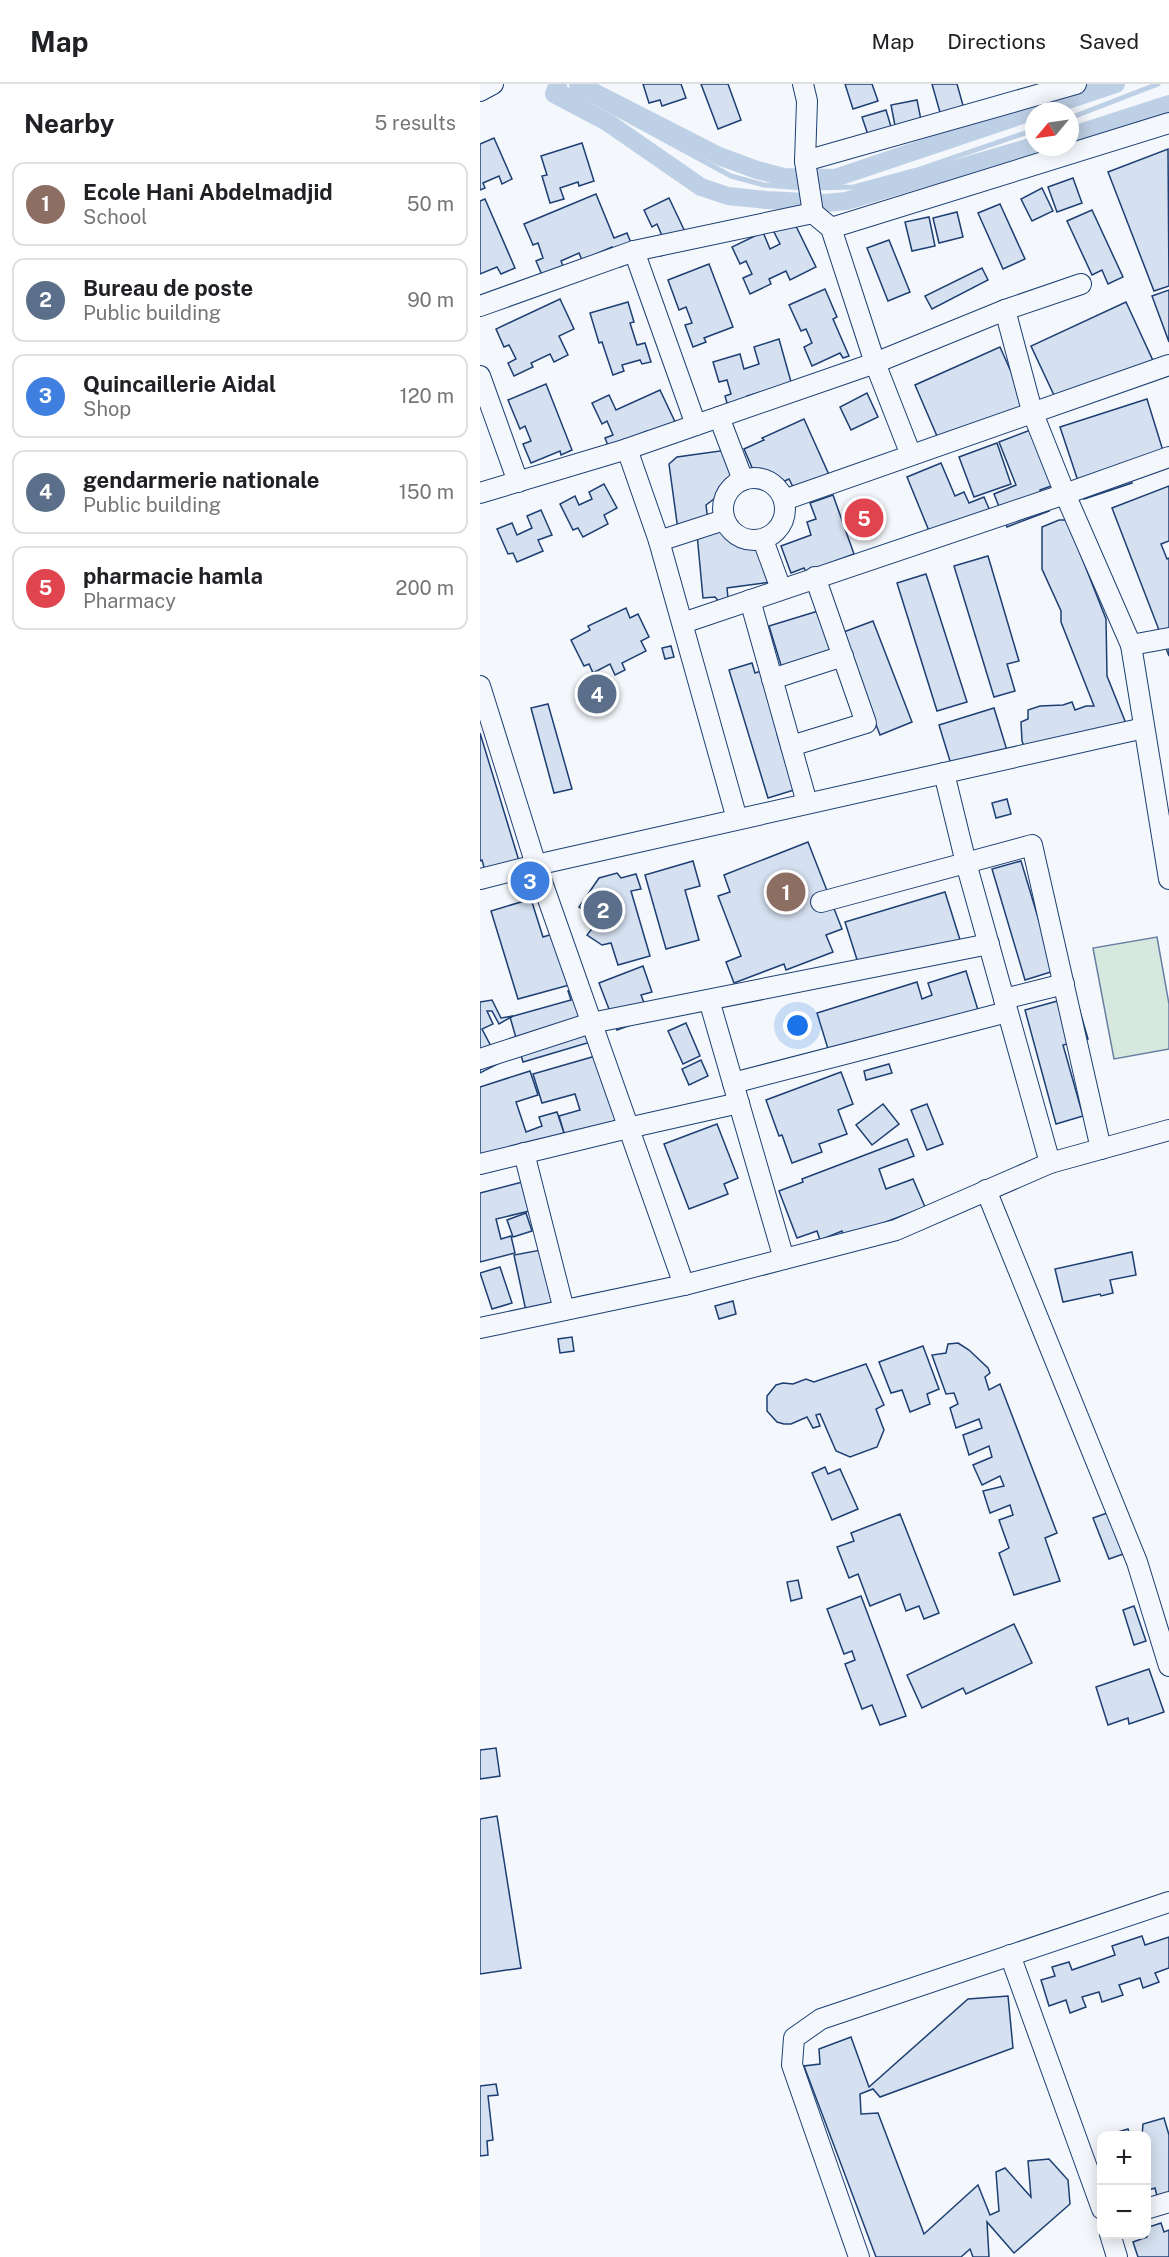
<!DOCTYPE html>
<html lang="en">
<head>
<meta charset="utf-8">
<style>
	body { margin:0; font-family:"Public Sans",sans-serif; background:#f2f2f2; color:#202124 }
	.controls { position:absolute; right:18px; bottom:18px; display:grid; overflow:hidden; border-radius:12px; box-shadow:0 3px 15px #0003 }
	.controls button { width:54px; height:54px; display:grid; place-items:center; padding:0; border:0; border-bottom:2px solid #e0e0e0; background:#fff; color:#202124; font:30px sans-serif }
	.compass { position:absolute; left:545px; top:18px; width:54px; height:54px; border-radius:50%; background:#fff; box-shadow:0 3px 15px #0003; rotate:241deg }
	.you { position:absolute; left:318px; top:942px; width:21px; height:21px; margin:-15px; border:4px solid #fff; border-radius:50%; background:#1a73e8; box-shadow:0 0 0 9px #1a73e833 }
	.badge { display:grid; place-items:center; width:39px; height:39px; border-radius:50%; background:#db2777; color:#fff; font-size:20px; font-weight:700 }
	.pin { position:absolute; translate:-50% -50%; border:3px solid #fff; box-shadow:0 2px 6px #0006 }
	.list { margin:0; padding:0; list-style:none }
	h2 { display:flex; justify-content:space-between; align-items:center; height:78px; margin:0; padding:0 24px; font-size:26px }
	h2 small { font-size:20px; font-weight:400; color:#757577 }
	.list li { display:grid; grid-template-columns:39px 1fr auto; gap:18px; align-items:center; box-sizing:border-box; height:84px; margin:0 12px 12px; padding:0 12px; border:2px solid #e0e0e0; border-radius:12px }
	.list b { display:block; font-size:22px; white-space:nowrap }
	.list p { margin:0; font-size:20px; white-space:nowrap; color:#757577 }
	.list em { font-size:20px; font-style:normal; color:#757577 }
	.map { position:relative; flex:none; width:689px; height:2173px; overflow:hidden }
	header { display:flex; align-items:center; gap:36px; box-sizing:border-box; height:84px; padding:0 30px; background:#fff; border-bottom:2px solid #e0e0e0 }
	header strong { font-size:28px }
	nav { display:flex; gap:33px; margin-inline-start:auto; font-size:21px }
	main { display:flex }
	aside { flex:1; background:#fff }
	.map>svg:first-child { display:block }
	.green { fill:#d7e8df; stroke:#687fa3; stroke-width:1.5 }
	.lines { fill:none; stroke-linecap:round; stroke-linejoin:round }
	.stream { stroke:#bed0e5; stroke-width:5 }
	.canal { stroke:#bed0e5; stroke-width:18 }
	.building { fill:#d5e0f0; stroke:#1d3f73; stroke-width:1.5 }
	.minor-casing { stroke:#1d3f73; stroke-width:22 }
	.minor { stroke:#f4f7fb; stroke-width:20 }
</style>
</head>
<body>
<header>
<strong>Map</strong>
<nav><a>Map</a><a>Directions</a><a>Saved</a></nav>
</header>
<main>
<aside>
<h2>Nearby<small>5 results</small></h2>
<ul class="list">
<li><span class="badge" style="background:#8d6e63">1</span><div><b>Ecole Hani Abdelmadjid</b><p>School</p></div><em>50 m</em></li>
<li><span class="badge" style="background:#5c6f8a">2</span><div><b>Bureau de poste</b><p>Public building</p></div><em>90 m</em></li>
<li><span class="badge" style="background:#3f7fe0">3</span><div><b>Quincaillerie Aidal</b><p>Shop</p></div><em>120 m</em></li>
<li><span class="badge" style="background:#5c6f8a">4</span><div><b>gendarmerie nationale</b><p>Public building</p></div><em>150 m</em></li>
<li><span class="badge" style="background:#e0444e">5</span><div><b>pharmacie hamla</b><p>Pharmacy</p></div><em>200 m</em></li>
</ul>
</aside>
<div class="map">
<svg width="689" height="2173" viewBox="0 0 689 2173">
	<rect width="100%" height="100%" fill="#f4f7fb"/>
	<!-- green -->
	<path class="green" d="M677,853L689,920V965L634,975L613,864Z"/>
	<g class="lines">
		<!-- stream -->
		<g class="stream">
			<path d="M86,5L120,21L251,92L284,101L324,104"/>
			<path d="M590,34L678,0"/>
			<path d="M333,104L374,103L437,86L554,46"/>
		</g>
		<!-- canal -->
		<g class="canal">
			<path d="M78,0L74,10L127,38L221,103L248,112L286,116L346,119L366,117L554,62"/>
			<path d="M98,0L239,72L277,86L304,93L355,94L554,27"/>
			<path d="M555,27L636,0"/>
			<path d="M590,52L689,20"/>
		</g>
	</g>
	<!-- building -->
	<g class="building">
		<path d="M163,0H201L206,14L182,22L180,16L169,19Z"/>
		<path d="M221,0H248L261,36L238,45Z"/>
		<path d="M365,0H392L398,17L373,25Z"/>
		<path d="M452,0H477L486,32L463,39Z"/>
		<path d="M437,16L443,46L417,52L411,21Z"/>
		<path d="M406,26L415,56L392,63L382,33Z"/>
		<path d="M14,54L32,95L22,100L19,92L3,99L5,104L0,106V60Z"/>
		<path d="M102,59L114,97L99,102L98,98L80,104L84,115L70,119L62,92L67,91L61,72Z"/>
		<path d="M688,65L689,202L674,207L628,88Z"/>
		<path d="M593,94L602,119L577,128L568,103Z"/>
		<path d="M562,104L573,127L552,137L541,115Z"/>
		<path d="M116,110L134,154L147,149L158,176L140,183L132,163L102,176L99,169L81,177L83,182L62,191L56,177L63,174L58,159L53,161L44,140Z"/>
		<path d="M189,114L207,152L200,163L181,172L175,158L183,154L177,140L172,143L164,126Z"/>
		<path d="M5,115L35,184L21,190L17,183L0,190V117Z"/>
		<path d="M520,120L545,175L523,185L498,129Z"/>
		<path d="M612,126L643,193L628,200L622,186L612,191L587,137Z"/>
		<path d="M477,128L483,153L459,159L453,134Z"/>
		<path d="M449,133L455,162L432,167L425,138Z"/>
		<path d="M313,136L336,183L310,196L306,187L289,195L291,200L270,210L263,194L272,190L266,177L260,180L252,163L283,148L290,165L300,160L293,146Z"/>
		<path d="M409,156L430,208L408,217L387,164Z"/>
		<path d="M229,180L253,243L224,254L226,258L213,263L205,241L212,239L206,223L199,226L188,196Z"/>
		<path d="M502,184L508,196L452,225L445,212Z"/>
		<path d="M345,205L357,233L353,235L369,272L363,274L360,269L332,282L324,263L332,259L326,245L321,247L309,221Z"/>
		<path d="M689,206V258L672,212Z"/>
		<path d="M80,215L94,245L79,252L88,271L74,278L70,270L51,279L53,283L34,292L28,279L36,275L29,261L24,263L16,245Z"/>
		<path d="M148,218L154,238L150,239L157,261L165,259L171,278L162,280L160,276L142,281L144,287L133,291L122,258L119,259L110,229Z"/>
		<path d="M646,218L675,281L580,324L551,262Z"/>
		<path d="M299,255L313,305L289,312L288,306L267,312L269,320L249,326L245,312L251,310L247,296L239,298L233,278L260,270L264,285L279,280L274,263Z"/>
		<path d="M520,263L549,328L460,359L435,301Z"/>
		<path d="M66,300L92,366L81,371L80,367L51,379L43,360L51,357L45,342L40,345L28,316Z"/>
		<path d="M180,306L197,342L171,354L167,347L151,354L131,369L125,354L133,351L127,337L122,340L112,319L129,311L136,326Z"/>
		<path d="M387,309L398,333L371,346L360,323Z"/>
		<path d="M667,315L688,383L650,395L652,399L604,415L580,343Z"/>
		<path d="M324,335L350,393L318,413L309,395L287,405L282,393L277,395L264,365L284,356L282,354Z"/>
		<path d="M553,345L574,401L560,406L569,427L527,443L514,410L536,401L519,358Z"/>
		<path d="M517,359L531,400L494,413L479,373Z"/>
		<path d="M247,366L255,399L226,421L228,437L246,440L258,456L285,453L291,498L247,504L248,514L241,520L235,513L223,514L217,450L198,446L189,380L197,373Z"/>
		<path d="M461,379L475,412L484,408L489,419L504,413L510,427L456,464L427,393Z"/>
		<path d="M124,400L137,424L124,431L128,440L103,453L98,444L93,446L80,420L95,412L99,421L112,415L109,408Z"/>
		<path d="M689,402V457L681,460L687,475L689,474V572L632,424Z"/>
		<path d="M353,411L374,470L326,488L324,484L311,489L301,462L331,451L327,438L336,435L330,419Z"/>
		<path d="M61,426L72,451L58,456L63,467L37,478L33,469L28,470L17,445L32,439L37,451L52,444L47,432Z"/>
		<path d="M579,436H587L626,535L627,592L647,642L549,675L542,657L541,638L548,635V626L560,622L583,621L592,618L595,626L606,622H614L581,538V527L562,485V443Z"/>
		<path d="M508,472L539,577L527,580L535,607L514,613L474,482Z"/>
		<path d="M446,490L487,618L457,627L417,499Z"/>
		<path d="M146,524L150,534L158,530L169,553L161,557L166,567L142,579L145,586L135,591L130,580L113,589L109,580L104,582L91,556L110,546L108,542Z"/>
		<path d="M348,524L364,572L304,591L289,542Z"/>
		<path d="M393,537L432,638L400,651L361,549Z"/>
		<path d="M191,562L194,573L185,575L182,564Z"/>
		<path d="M272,579L275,589L287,585L306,647L297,650L314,706L288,714L249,586Z"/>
		<path d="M68,620L92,705L74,709L51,624Z"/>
		<path d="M514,624L529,673L474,690L459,641Z"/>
		<path d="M0,649L43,790L9,801L2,776L0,777Z"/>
		<path d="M527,715L531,730L516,734L512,719Z"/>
		<path d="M328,758L362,845L346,851L353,868L306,886L304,880L254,899L246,878L261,872L238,812L250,808L244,791Z"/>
		<path d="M213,777L220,802L205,806L219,856L186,865L165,791Z"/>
		<path d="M541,777L574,887L545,896L512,785Z"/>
		<path d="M137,789L141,794L156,790L161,805L151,807L170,872L138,881L131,859L122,861L107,851L114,842L111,831L99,823L119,794Z"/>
		<path d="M465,808L481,859L380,885L365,838Z"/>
		<path d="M51,815L63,853L76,849L93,900L38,915L11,827Z"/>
		<path d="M163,882L172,908L161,911L170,934L137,946L119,899Z"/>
		<path d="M486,887L498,926L353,981L337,929L437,898L442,915L452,911L448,899Z"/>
		<path d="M99,903L114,957L43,978L30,933L91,916L88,907Z"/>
		<path d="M12,916L21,934L33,932L19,940L12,927H7L13,940L2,945L13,966L25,976L0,989V918Z"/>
		<path d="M581,916L584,928L599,924L608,955L583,961L603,1032L576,1040L545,926Z"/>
		<path d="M206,939L220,972L203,980L188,947Z"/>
		<path d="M119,971L138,1037L89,1066L79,1032L100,1026L95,1010L62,1019L53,990Z"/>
		<path d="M221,976L228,992L209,1001L202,985Z"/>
		<path d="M409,980L412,989L386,996L384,987Z"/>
		<path d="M50,987L58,1011L36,1018L46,1048L62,1042L59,1033L77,1028L84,1049L0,1087V1003Z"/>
		<path d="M361,988L373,1020L358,1026L367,1050L339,1060L342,1068L312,1079L302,1051L299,1052L286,1016Z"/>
		<path d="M403,1020L419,1040L392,1061L376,1041Z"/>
		<path d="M447,1020L463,1060L447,1066L431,1026Z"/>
		<path d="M237,1040L258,1094L244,1100L248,1110L209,1125L184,1060Z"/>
		<path d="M427,1055L434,1072L399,1085L406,1105L433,1095L445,1123L364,1154L362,1147L340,1156L337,1147L317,1154L299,1107L323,1098L322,1095Z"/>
		<path d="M50,1096L58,1125L16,1135L21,1155L31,1152L35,1169L0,1178V1109Z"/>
		<path d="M46,1129L52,1147L33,1153L27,1136Z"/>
		<path d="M66,1165L78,1220L46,1227L34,1171Z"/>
		<path d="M652,1168L656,1191L630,1196L633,1209L621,1212L620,1210L583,1218L575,1185Z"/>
		<path d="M20,1183L32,1219L12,1225L0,1189Z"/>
		<path d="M253,1217L256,1230L239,1235L235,1222Z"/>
		<path d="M92,1253L94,1267L80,1269L78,1255Z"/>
		<path d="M478,1259L489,1266L508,1284L510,1289L505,1293L509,1306L520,1300L577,1449L565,1454L580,1497L534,1511L519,1469L529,1464L519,1436L533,1431L530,1421L510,1429L503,1407L524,1402L520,1392L502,1401L493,1381L512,1373L509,1362L489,1371L483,1351L502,1344L499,1335L476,1344L470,1324L478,1320L474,1309L466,1310L452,1271L466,1269L468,1260Z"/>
		<path d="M443,1262L459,1305L447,1310L450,1320L430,1328L422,1306L411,1309L399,1278Z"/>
		<path d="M386,1280L404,1321L396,1325L404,1346L397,1363L370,1373L356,1367L340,1330L336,1331L340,1342L333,1344L327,1333L311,1340H304L297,1338L287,1327V1312L296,1301L303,1299L313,1300L326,1295L334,1298Z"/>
		<path d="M345,1383L348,1390L360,1385L378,1425L352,1436L332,1389Z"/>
		<path d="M630,1428L646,1469L629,1475L613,1434Z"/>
		<path d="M420,1430L459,1529L444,1535L439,1522L426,1527L420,1510L390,1522L378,1490L369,1494L357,1463L374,1457L371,1449Z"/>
		<path d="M318,1496L322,1514L311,1517L307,1498Z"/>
		<path d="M381,1512L426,1632L400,1641L392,1621L382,1625L365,1580L375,1576L372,1567L364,1570L347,1525Z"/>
		<path d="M654,1522L666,1557L654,1561L643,1526Z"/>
		<path d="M534,1540L552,1579L486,1610L483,1604L442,1624L427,1591Z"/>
		<path d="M669,1585L684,1628L649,1640L648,1634L628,1641L616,1603Z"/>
		<path d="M16,1664L20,1692L0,1695V1666Z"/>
		<path d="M17,1732L41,1884L0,1890V1735Z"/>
		<path d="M662,1852L665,1861L689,1853V1884L675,1889L679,1898L663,1904L660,1894L639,1901L643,1911L622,1918L619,1908L602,1913L606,1923L590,1929L586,1916L569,1922L561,1896L575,1892L572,1883L589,1878L592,1886L635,1871L632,1862Z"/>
		<path d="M528,1912L533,1964L400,2013L393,2005L380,2010L381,2030L398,2029L444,2150L498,2101L510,2131L519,2127L516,2088L525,2084L551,2113L548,2077L569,2075L588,2096L590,2120L534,2169L507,2138L509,2173H493L490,2165L481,2173H396L324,1982L340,1980L339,1965L371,1953L389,2003L488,1915Z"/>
		<path d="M16,2000L18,2011L8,2012L13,2056L7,2057L8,2071L0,2072V2002Z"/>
		<path d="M684,2034L689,2051V2108L684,2114L678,2116L675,2104L666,2107V2052H662L663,2040Z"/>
		<path d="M648,2045L650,2052H631V2050Z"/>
		<path d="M681,2139L684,2148L689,2146V2173H658L653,2158L667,2153L666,2144Z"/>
	</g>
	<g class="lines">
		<!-- minor casing -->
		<g class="minor-casing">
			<g id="minor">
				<path d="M323,0L327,17L325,77L333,129"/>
				<path d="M0,7L13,0"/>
				<path d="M325,77L596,0"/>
				<path d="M351,144L689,39"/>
				<path d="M154,167L216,341"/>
				<path d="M0,222L154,167L333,129L351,144L395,279L431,371"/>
				<path d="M525,226L552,327L585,410L651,561L689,795"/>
				<path d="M0,292L38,398"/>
				<path d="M239,333L263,396"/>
				<path d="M147,365L179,457"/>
				<circle cx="274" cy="425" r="31"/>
				<path d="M0,409L147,365L216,341L395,279L525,226L601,200"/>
				<path d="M304,416L689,281"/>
				<path d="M244,436L179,457L257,735"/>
				<path d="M283,456L301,505"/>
				<path d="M270,516L327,719"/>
				<path d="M203,539L585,410L689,373"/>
				<path d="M651,561L689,554"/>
				<path d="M292,595L363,572"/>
				<path d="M0,602L56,781L204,1201"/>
				<path d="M311,662L386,639L335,493"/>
				<path d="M464,689L486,779L570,1079"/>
				<path d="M0,795L56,781L664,644"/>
				<path d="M341,818L552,761L621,1065"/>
				<path d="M524,915L584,900"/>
				<path d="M229,916L304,1175"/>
				<path d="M0,975L111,939L509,860"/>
				<path d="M253,999L527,928"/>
				<path d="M44,1069L84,1226"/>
				<path d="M0,1080L148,1044L259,1019"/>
				<path d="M506,1106L657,1478L689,1582"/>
				<path d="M0,1244L204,1201L416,1146L570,1079L689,1046"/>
				<path d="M530,1871L622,2125"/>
				<path d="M666,2125L689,2118"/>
				<path d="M630,2150L637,2173"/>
				<path d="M379,2173L312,1981L314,1954L341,1935L689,1818"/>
			</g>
		</g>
		<!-- minor -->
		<use href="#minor" class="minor"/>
	</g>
</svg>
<div class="controls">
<button>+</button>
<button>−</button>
</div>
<svg class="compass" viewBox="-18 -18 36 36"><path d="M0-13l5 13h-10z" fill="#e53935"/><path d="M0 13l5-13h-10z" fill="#757577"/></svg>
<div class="you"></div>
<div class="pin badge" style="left:306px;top:808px;background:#8d6e63">1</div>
<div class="pin badge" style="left:123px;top:826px;background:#5c6f8a">2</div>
<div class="pin badge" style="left:50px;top:797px;background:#3f7fe0">3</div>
<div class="pin badge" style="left:117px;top:610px;background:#5c6f8a">4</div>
<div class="pin badge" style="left:384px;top:434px;background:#e0444e">5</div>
</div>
</main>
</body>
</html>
